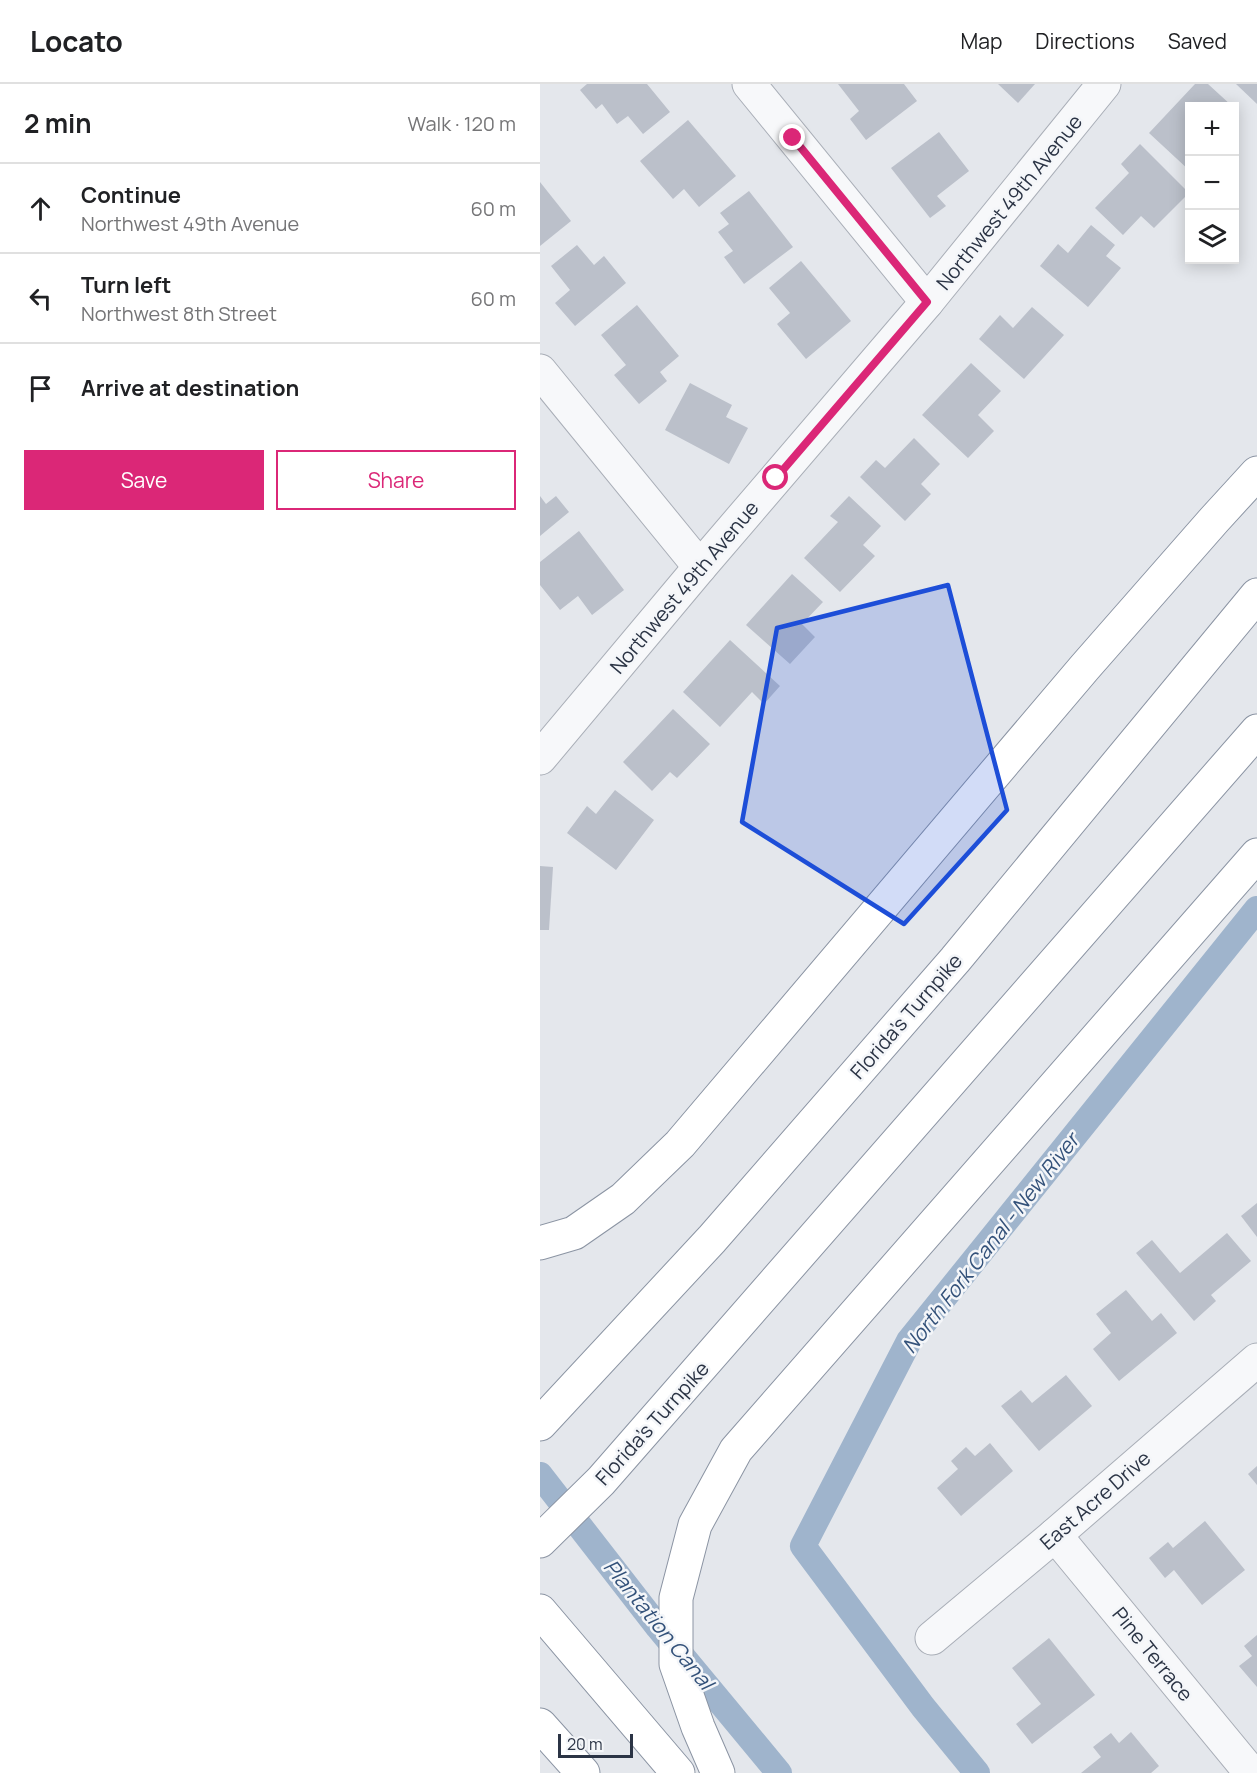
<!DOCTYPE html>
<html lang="en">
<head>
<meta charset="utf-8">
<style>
	body { margin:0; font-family:Manrope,sans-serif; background:#f6f6f6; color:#202124 }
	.controls { position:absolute; right:18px; top:18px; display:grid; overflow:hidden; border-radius:0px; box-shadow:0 3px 15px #0003 }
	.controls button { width:54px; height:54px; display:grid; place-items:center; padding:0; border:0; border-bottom:2px solid #e0e0e0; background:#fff; color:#202124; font:30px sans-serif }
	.scale { position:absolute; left:18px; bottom:15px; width:75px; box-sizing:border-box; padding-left:6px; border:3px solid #2b3445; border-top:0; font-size:16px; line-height:21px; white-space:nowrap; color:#2b3445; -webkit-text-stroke:4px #f4f6f9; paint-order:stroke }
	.stop { position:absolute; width:18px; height:18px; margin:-14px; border:4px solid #db2777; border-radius:50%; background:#fff }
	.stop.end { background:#db2777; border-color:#fff; box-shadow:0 2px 6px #0008 }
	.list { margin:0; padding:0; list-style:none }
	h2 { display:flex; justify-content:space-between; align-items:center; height:78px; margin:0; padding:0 24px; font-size:26px }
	h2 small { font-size:20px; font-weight:400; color:#757577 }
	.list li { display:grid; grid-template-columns:39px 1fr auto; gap:18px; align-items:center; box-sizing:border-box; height:90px; padding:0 24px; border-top:2px solid #e0e0e0 }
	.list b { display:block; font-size:22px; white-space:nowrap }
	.list p { margin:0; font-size:20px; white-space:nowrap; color:#757577 }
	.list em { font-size:20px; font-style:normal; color:#757577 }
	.actions { display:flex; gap:12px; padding:18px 24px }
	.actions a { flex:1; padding:14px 0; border:2px solid #db2777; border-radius:0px; text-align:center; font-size:21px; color:#db2777 }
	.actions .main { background:#db2777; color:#fff }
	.icon { flex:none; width:33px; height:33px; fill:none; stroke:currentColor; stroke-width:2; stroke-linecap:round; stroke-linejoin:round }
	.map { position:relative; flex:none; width:717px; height:1689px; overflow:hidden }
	header { display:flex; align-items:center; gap:36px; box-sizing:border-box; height:84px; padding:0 30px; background:#fff; border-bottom:2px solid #e0e0e0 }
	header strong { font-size:28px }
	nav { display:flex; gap:33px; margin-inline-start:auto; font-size:21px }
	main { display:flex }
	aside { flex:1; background:#fff }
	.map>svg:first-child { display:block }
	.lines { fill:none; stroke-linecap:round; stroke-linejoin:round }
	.canal { stroke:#9fb4cc; stroke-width:26 }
	.building { fill:#bbc0ca }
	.minor-casing { stroke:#a9aeb7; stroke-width:35 }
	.highway-casing { stroke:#8b94a3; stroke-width:35 }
	.minor { stroke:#f7f8fa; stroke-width:33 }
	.highway { stroke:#fff; stroke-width:33 }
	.route { stroke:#db2777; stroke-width:8 }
	.marked { fill:#1d4ed8; fill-opacity:0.2; stroke:#1d4ed8; stroke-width:4.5; stroke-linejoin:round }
	.labels { text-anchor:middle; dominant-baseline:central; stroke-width:5; stroke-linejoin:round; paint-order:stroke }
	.street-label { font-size:20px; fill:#2b3445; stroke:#f4f6f9 }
	.water-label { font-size:21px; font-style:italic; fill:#34527a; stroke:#f4f6f9 }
</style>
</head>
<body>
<header>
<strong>Locato</strong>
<nav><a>Map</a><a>Directions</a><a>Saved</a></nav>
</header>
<main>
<aside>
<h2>2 min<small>Walk · 120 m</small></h2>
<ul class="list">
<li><svg class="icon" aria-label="ahead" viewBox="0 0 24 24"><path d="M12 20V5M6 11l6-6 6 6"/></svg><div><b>Continue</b><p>Northwest 49th Avenue</p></div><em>60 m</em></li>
<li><svg class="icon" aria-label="left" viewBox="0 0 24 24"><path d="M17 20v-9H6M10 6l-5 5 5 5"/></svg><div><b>Turn left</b><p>Northwest 8th Street</p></div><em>60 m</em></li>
<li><svg class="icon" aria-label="arrive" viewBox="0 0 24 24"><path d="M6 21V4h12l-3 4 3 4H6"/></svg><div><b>Arrive at destination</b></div></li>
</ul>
<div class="actions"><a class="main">Save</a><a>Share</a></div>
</aside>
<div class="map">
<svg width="717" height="1689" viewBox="0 0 717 1689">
	<rect width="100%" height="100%" fill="#e4e7ec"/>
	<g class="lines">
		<!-- canal -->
		<g class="canal">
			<path d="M0,1391L118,1543L239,1689"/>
			<path d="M437,1689L383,1623L263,1462L369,1257L717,825"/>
		</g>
	</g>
	<!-- building -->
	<g class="building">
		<path d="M47,0H107L130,28L103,50L88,32L77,40L62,20L56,25L40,6Z"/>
		<path d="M298,0H364L377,17L326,56L310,35L319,27Z"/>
		<path d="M458,0H495L478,19Z"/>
		<path d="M655,0H668L692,22H650V87L609,49Z"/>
		<path d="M696,0H717V20Z"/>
		<path d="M148,36L196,92L159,123L144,105L133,115L100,77Z"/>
		<path d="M399,48L429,87L397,112L406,122L390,134L351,84Z"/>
		<path d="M600,60L649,109L614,144L601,132L583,151L555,124L589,89L581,80Z"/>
		<path d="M0,98L31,137L0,162Z"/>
		<path d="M209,107L253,163L204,200L184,173L193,167L178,148L189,140L180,129Z"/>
		<path d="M551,141L575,161L566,172L581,184L548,223L500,182L518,160L528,169Z"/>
		<path d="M37,161L54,181L64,172L86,199L35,242L15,219L30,206L11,182Z"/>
		<path d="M261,177L311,237L266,275L237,240L250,229L229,204Z"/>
		<path d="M97,221L139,272L120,288L127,297L99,320L74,291L86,281L61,251Z"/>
		<path d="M492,223L524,251L484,295L439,255L460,231L473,244Z"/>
		<path d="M431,279L461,307L438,331L454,347L428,374L382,331Z"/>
		<path d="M150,299L192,321L186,333L208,344L189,380L125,346Z"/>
		<path d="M374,354L400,380L381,400L391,410L365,437L320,393L336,376L345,384Z"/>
		<path d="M0,412L6,420L16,412L29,428L0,452Z"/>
		<path d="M309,412L341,442L323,461L335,472L300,508L264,474L298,438L290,432Z"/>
		<path d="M39,447L84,506L52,531L38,512L20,526L0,501V478Z"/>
		<path d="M252,490L283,518L262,540L275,553L250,580L206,541Z"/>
		<path d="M190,556L240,602L224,620L212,608L180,643L143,608Z"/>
		<path d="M133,625L170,660L137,694L130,688L112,707L83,678Z"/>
		<path d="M75,706L114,736L76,786L27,749L47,722L56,730Z"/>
		<path d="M0,782L13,783L9,846H0Z"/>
		<path d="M717,1119V1153L701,1132Z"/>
		<path d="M687,1149L711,1177L671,1211L676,1217L654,1237L596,1169L612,1156L640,1189Z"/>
		<path d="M586,1206L612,1237L621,1229L637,1249L579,1297L553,1265L571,1249L556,1230Z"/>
		<path d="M526,1291L552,1322L499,1367L461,1322L481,1306L492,1319Z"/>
		<path d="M450,1359L473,1387L421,1432L397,1404L418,1385L411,1377L426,1363L435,1372Z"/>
		<path d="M717,1382V1401L708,1390Z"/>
		<path d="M665,1437L705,1486L662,1521L634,1486L625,1494L609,1474L628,1458L633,1464Z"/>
		<path d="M717,1551V1603L699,1582L712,1572L704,1562Z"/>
		<path d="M509,1554L555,1611L492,1660L476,1640L501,1620L472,1584Z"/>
		<path d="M591,1648L619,1682L611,1689H541L561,1673L553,1663L571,1649L579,1659Z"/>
	</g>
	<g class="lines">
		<!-- minor casing -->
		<g class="minor-casing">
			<g id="minor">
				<path d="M209,0L387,218"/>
				<path d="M0,287L160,483"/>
				<path d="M0,674L160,483L387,218L564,0"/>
				<path d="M515,1451L711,1689"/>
				<path d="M392,1554L515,1451L717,1276"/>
			</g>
		</g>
		<!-- highway casing -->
		<g class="highway-casing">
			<g id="highway">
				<path d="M0,1159L34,1149L83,1115L140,1060L545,583L674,436L717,389"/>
				<path d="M0,1340L172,1155L415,876L717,511"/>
				<path d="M0,1457L61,1397L717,647"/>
				<path d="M0,1527L138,1689"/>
				<path d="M0,1641L43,1689"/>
				<path d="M178,1689L158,1643L136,1580V1514L155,1441L196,1366L717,771"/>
			</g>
		</g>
		<!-- minor -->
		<use href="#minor" class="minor"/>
		<!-- highway -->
		<use href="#highway" class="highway"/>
	</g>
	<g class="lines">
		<!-- route -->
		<path class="route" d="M236,394L387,218L253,54"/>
	</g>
	<!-- marked area -->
	<path class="marked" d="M408,501L467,726L364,840L202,738L237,544Z"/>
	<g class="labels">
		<!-- street labels -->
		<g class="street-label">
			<text transform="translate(469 118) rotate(-51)">Northwest 49th Avenue</text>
			<text transform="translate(144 503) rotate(-50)">Northwest 49th Avenue</text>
			<text transform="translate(366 932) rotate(-49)">Florida's Turnpike</text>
			<text transform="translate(112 1339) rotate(-48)">Florida's Turnpike</text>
			<text transform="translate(555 1416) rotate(-41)">East Acre Drive</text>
			<text transform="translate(613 1570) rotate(51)">Pine Terrace</text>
		</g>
		<!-- water labels -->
		<g class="water-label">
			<text transform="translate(450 1159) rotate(-52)">North Fork Canal - New River</text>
			<text transform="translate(119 1540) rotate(51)">Plantation Canal</text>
		</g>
	</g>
</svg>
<div class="controls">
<button>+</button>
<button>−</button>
<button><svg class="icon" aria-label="layers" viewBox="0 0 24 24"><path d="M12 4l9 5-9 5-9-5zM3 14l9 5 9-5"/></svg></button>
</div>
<div class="scale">20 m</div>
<div class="stop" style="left:236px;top:394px"></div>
<div class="stop end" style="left:253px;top:54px"></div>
</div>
</main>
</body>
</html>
